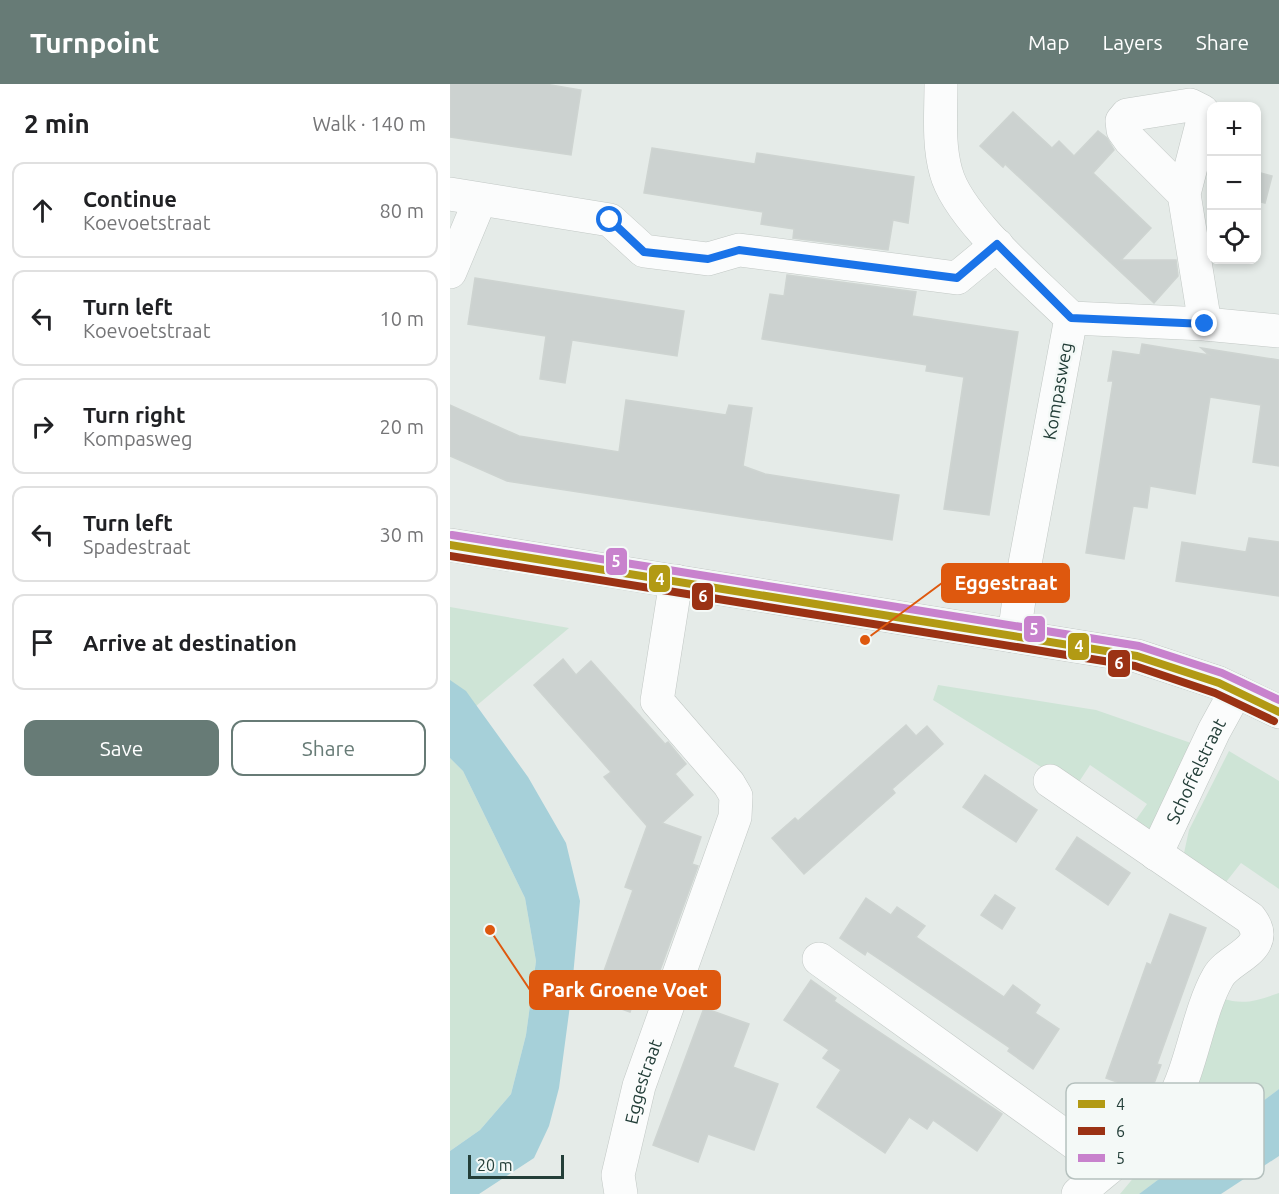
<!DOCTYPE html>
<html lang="en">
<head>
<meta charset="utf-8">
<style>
	body { margin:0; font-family:Ubuntu,sans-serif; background:#f6f6f6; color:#202124 }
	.controls { position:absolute; right:18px; top:18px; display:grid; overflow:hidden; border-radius:12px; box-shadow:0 3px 9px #0003 }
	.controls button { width:54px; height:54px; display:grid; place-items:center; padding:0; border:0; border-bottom:2px solid #e0e0e0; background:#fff; color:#202124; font:30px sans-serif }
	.scale { position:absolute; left:18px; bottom:15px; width:96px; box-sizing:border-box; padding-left:6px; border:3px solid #233e38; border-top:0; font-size:16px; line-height:21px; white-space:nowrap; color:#233e38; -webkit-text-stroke:4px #f4f9f7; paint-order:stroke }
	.stop { position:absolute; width:18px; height:18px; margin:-14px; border:4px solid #1a73e8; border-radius:50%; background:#fff }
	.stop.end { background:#1a73e8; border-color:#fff; box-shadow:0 2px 6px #0008 }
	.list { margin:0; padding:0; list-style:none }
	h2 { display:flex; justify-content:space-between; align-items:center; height:78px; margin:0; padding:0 24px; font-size:26px }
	h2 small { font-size:20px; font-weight:400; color:#757577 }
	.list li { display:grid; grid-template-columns:39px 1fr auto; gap:18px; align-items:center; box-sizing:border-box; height:96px; margin:0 12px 12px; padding:0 12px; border:2px solid #e0e0e0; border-radius:12px }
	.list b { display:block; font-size:22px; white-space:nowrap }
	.list p { margin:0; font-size:20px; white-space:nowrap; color:#757577 }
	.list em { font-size:20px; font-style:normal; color:#757577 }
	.actions { display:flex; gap:12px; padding:18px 24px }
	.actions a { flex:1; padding:14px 0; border:2px solid #677b76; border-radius:12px; text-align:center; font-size:21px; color:#677b76 }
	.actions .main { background:#677b76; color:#fff }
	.icon { flex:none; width:33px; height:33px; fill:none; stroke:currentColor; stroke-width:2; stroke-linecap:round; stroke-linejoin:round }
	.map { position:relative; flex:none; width:829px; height:1110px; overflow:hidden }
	header { display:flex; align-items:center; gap:36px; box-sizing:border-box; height:84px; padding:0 30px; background:#677b76; color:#fff }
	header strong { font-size:28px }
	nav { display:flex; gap:33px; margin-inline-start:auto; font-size:21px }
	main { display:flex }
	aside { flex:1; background:#fff }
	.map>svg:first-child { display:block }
	.green { fill:#cee4d6 }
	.water { fill:#a6d0d9 }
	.building { fill:#ccd2d0; stroke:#ced4d1; stroke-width:1.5 }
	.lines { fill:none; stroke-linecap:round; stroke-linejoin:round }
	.minor-casing { stroke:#c2c8c5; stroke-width:34 }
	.minor { stroke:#fbfcfc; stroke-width:33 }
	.bus-1-casing { stroke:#f4f9f7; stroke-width:12 }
	.bus-2-casing { stroke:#f4f9f7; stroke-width:12 }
	.bus-3-casing { stroke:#f4f9f7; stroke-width:12 }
	.bus-1 { stroke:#b29a14; stroke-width:8 }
	.bus-2 { stroke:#9b3214; stroke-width:8 }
	.bus-3 { stroke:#c882cd; stroke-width:8 }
	.route { stroke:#1a73e8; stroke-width:8 }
	.labels { text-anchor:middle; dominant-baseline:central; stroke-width:5; stroke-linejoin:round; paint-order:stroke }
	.street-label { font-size:18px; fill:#233e38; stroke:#f4f9f7 }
	.key { fill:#f4f9f7; stroke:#b5c1be; stroke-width:1.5 }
	.key-label { font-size:16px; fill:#233e38 }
	.leader { fill:none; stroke:#de580e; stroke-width:2 }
	.callout-dot { fill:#de580e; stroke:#f4f9f7; stroke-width:2 }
	.callout { fill:#de580e; stroke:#de580e; stroke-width:2 }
	.callout-label { font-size:20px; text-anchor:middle; font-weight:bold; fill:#fff }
	.line-badge { stroke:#f4f9f7; stroke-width:2 }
	.badge-label { font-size:16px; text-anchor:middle; font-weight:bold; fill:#fff }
</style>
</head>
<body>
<header>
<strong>Turnpoint</strong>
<nav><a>Map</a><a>Layers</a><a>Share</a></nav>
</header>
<main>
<aside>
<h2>2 min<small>Walk · 140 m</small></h2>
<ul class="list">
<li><svg class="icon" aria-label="ahead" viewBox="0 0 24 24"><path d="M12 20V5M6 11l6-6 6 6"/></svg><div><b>Continue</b><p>Koevoetstraat</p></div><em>80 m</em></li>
<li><svg class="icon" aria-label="left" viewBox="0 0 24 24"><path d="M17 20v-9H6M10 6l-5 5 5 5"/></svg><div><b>Turn left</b><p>Koevoetstraat</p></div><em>10 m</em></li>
<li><svg class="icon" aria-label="right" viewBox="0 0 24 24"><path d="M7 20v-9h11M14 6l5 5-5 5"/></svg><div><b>Turn right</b><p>Kompasweg</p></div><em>20 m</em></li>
<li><svg class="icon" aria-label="left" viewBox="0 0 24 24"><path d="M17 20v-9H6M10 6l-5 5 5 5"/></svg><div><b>Turn left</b><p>Spadestraat</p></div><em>30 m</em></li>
<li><svg class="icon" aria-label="arrive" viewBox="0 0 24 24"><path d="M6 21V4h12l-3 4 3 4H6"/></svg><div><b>Arrive at destination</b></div></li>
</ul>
<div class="actions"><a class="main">Save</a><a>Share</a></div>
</aside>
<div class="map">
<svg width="829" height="1110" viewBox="0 0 829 1110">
	<rect width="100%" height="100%" fill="#e5ebe8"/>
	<!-- green -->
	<g class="green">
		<path d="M0,523L119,544L0,644Z"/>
		<path d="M488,601L646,626L741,659L700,747L685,737L697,720L640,681L625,704L483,616Z"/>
		<path d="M779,667L829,697V805L791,779L776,798L734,769L739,746Z"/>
		<path d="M0,674L13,687L75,814L86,877L76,951L61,1010L30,1046L0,1067Z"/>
		<path d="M829,909V1005L689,1110H670L735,1032L772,914C793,922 809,916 829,909Z"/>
	</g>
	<!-- water -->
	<g class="water">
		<path d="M0,596L16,607L78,693L116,759L130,817L121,914L109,1004L99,1042L84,1074L29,1110H0V1067L30,1046L61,1010L76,951L86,877L75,814L13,687L0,674Z"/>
		<path d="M829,1005V1072L771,1110H689Z"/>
	</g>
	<!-- building -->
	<g class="building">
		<path d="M0,0H95L131,6L121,71L0,53Z"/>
		<path d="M563,28L602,64L609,57L624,72L648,47L657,54L664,66L643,89L701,144L671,176H726L728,192L704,219L555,80L553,83L530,62Z"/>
		<path d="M202,64L305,80L307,69L464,93L458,139L443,136L438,166L343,154L344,145L311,140L313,128L194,109Z"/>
		<path d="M807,88L822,92L815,119L807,117Z"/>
		<path d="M337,191L466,208L462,232L568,248L539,431L494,425L514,293L476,287L477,281L312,255L320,210L334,212Z"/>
		<path d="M25,194L234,227L227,272L122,256L115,299L90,295L96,252L18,240Z"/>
		<path d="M692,260L759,271L751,264L829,276V382L803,378L811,321L760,313L745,410L700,402L697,424L683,422L674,475L636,469L663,297H658L663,267L690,271Z"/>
		<path d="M176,316L276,331L279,321L302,324L293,382L315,390L449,411L442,456L57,397L0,372V321L69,352L169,368Z"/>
		<path d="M799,454L829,458V512L726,497L732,458L796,468Z"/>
		<path d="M113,575L126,591L141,577L215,660L218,658L236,680L225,690L243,711L212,739L251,753L242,780L248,782L201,911L187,908L180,928L144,915L183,806L175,803L197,742L154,693L161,688L84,601Z"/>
		<path d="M456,641L466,652L477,642L493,660L442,705L445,709L354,790L322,754L345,734L348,737Z"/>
		<path d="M535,691L587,726L566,758L513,723Z"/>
		<path d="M627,753L680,789L658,821L606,785Z"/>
		<path d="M545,811L565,824L552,845L531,831Z"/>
		<path d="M416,814L441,831L447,823L475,842L466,853L554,913L563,901L590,921L585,929L609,945L583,985L558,967L560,964L441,883L417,867L415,871L390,854Z"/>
		<path d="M720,830L756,844L707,980L711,981L700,1010L656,994L697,879L701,881Z"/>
		<path d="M361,896L386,914L384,917L407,933L552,1030L527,1067L483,1036L477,1045L459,1033L435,1069L367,1023L391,986L373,974L379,966L334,936Z"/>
		<path d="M254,924L299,940L283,983L328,1000L304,1066L258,1050L248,1078L203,1061Z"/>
	</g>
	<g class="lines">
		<!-- minor casing -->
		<g class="minor-casing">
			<g id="minor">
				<path d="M491,0C491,29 488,60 496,88C508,134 585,198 621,234L571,501L564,552"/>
				<path d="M0,110L160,136L194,167L258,175L289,166L507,194L547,161"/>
				<path d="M734,110L680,56L673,46L672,37L677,31L740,21L752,27V40L734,110L755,240"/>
				<path d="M0,188L30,116"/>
				<path d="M621,234L755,240L829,247"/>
				<path d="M0,461L687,572L769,599L829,628"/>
				<path d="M600,697L800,834C824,865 779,873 768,893C748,928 742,983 722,1018C702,1053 658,1083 628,1110"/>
				<path id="s1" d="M706,770L764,647L786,607"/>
				<path d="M369,875L658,1083"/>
				<path id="s2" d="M171,1110L168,1091L189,1002L285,733L286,712L279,700L207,617L226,497"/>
			</g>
		</g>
		<!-- minor -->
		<use href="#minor" class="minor"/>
		<!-- bus-1 casing -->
		<g class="bus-1-casing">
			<path id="bus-1" d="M0,461L687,572L769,599L829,628"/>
		</g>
		<!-- bus-2 casing -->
		<g class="bus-2-casing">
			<path id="bus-2" d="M0,472L685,582L765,609L824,637"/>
		</g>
		<!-- bus-3 casing -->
		<g class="bus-3-casing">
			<path id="bus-3" d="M2,451L689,562L772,589L829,616"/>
		</g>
		<!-- bus-1 -->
		<use href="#bus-1" class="bus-1"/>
		<!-- bus-2 -->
		<use href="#bus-2" class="bus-2"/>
		<!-- bus-3 -->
		<use href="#bus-3" class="bus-3"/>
	</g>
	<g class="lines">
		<!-- route -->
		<path class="route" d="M160,136L194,168L258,175L289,166L507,194L547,160L621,234L755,240"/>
	</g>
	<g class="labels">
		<!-- street labels -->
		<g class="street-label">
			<text transform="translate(607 307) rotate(-80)">Kompasweg</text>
			<text stroke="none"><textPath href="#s1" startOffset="92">Schoffelstraat</textPath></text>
			<text stroke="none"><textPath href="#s2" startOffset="116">Eggestraat</textPath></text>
		</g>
	</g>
	<!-- legend -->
	<rect x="616" y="999" width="198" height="96" rx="9" class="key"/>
	<rect x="628" y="1016" width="27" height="8" fill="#b29a14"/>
	<rect x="628" y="1043" width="27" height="8" fill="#9b3214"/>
	<rect x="628" y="1070" width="27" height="8" fill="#c882cd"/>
	<g class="key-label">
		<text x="666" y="1026">4</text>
		<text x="666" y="1053">6</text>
		<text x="666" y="1080">5</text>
	</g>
	<!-- callouts -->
	<path class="leader" d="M415 556L492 499M40 846L80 906"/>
	<g class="callout-dot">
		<circle cx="415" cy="556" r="6"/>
		<circle cx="40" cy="846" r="6"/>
	</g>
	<g class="callout">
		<rect x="492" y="480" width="127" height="38" rx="6"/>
		<rect x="80" y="887" width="190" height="38" rx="6"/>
	</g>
	<g class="callout-label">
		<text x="556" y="506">Eggestraat</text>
		<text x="175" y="913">Park Groene Voet</text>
	</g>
	<g class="line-badge">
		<rect x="155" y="463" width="23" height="29" rx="6" fill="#c882cd"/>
		<rect x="198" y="480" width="23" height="29" rx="6" fill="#b29a14"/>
		<rect x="241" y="498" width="23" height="29" rx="6" fill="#9b3214"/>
		<rect x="573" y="531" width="23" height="28" rx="6" fill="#c882cd"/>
		<rect x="617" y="548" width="23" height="29" rx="6" fill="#b29a14"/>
		<rect x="657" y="565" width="24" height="29" rx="6" fill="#9b3214"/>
	</g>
	<g class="badge-label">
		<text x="166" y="483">5</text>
		<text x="210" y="501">4</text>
		<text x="253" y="518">6</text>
		<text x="584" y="551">5</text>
		<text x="629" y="568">4</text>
		<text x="669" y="585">6</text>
	</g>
</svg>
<div class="controls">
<button>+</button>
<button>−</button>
<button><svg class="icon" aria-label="locate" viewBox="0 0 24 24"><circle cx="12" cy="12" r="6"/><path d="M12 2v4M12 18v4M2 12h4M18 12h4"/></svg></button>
</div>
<div class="scale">20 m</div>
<div class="stop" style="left:160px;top:136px"></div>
<div class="stop end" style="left:755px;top:240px"></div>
</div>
</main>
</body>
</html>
